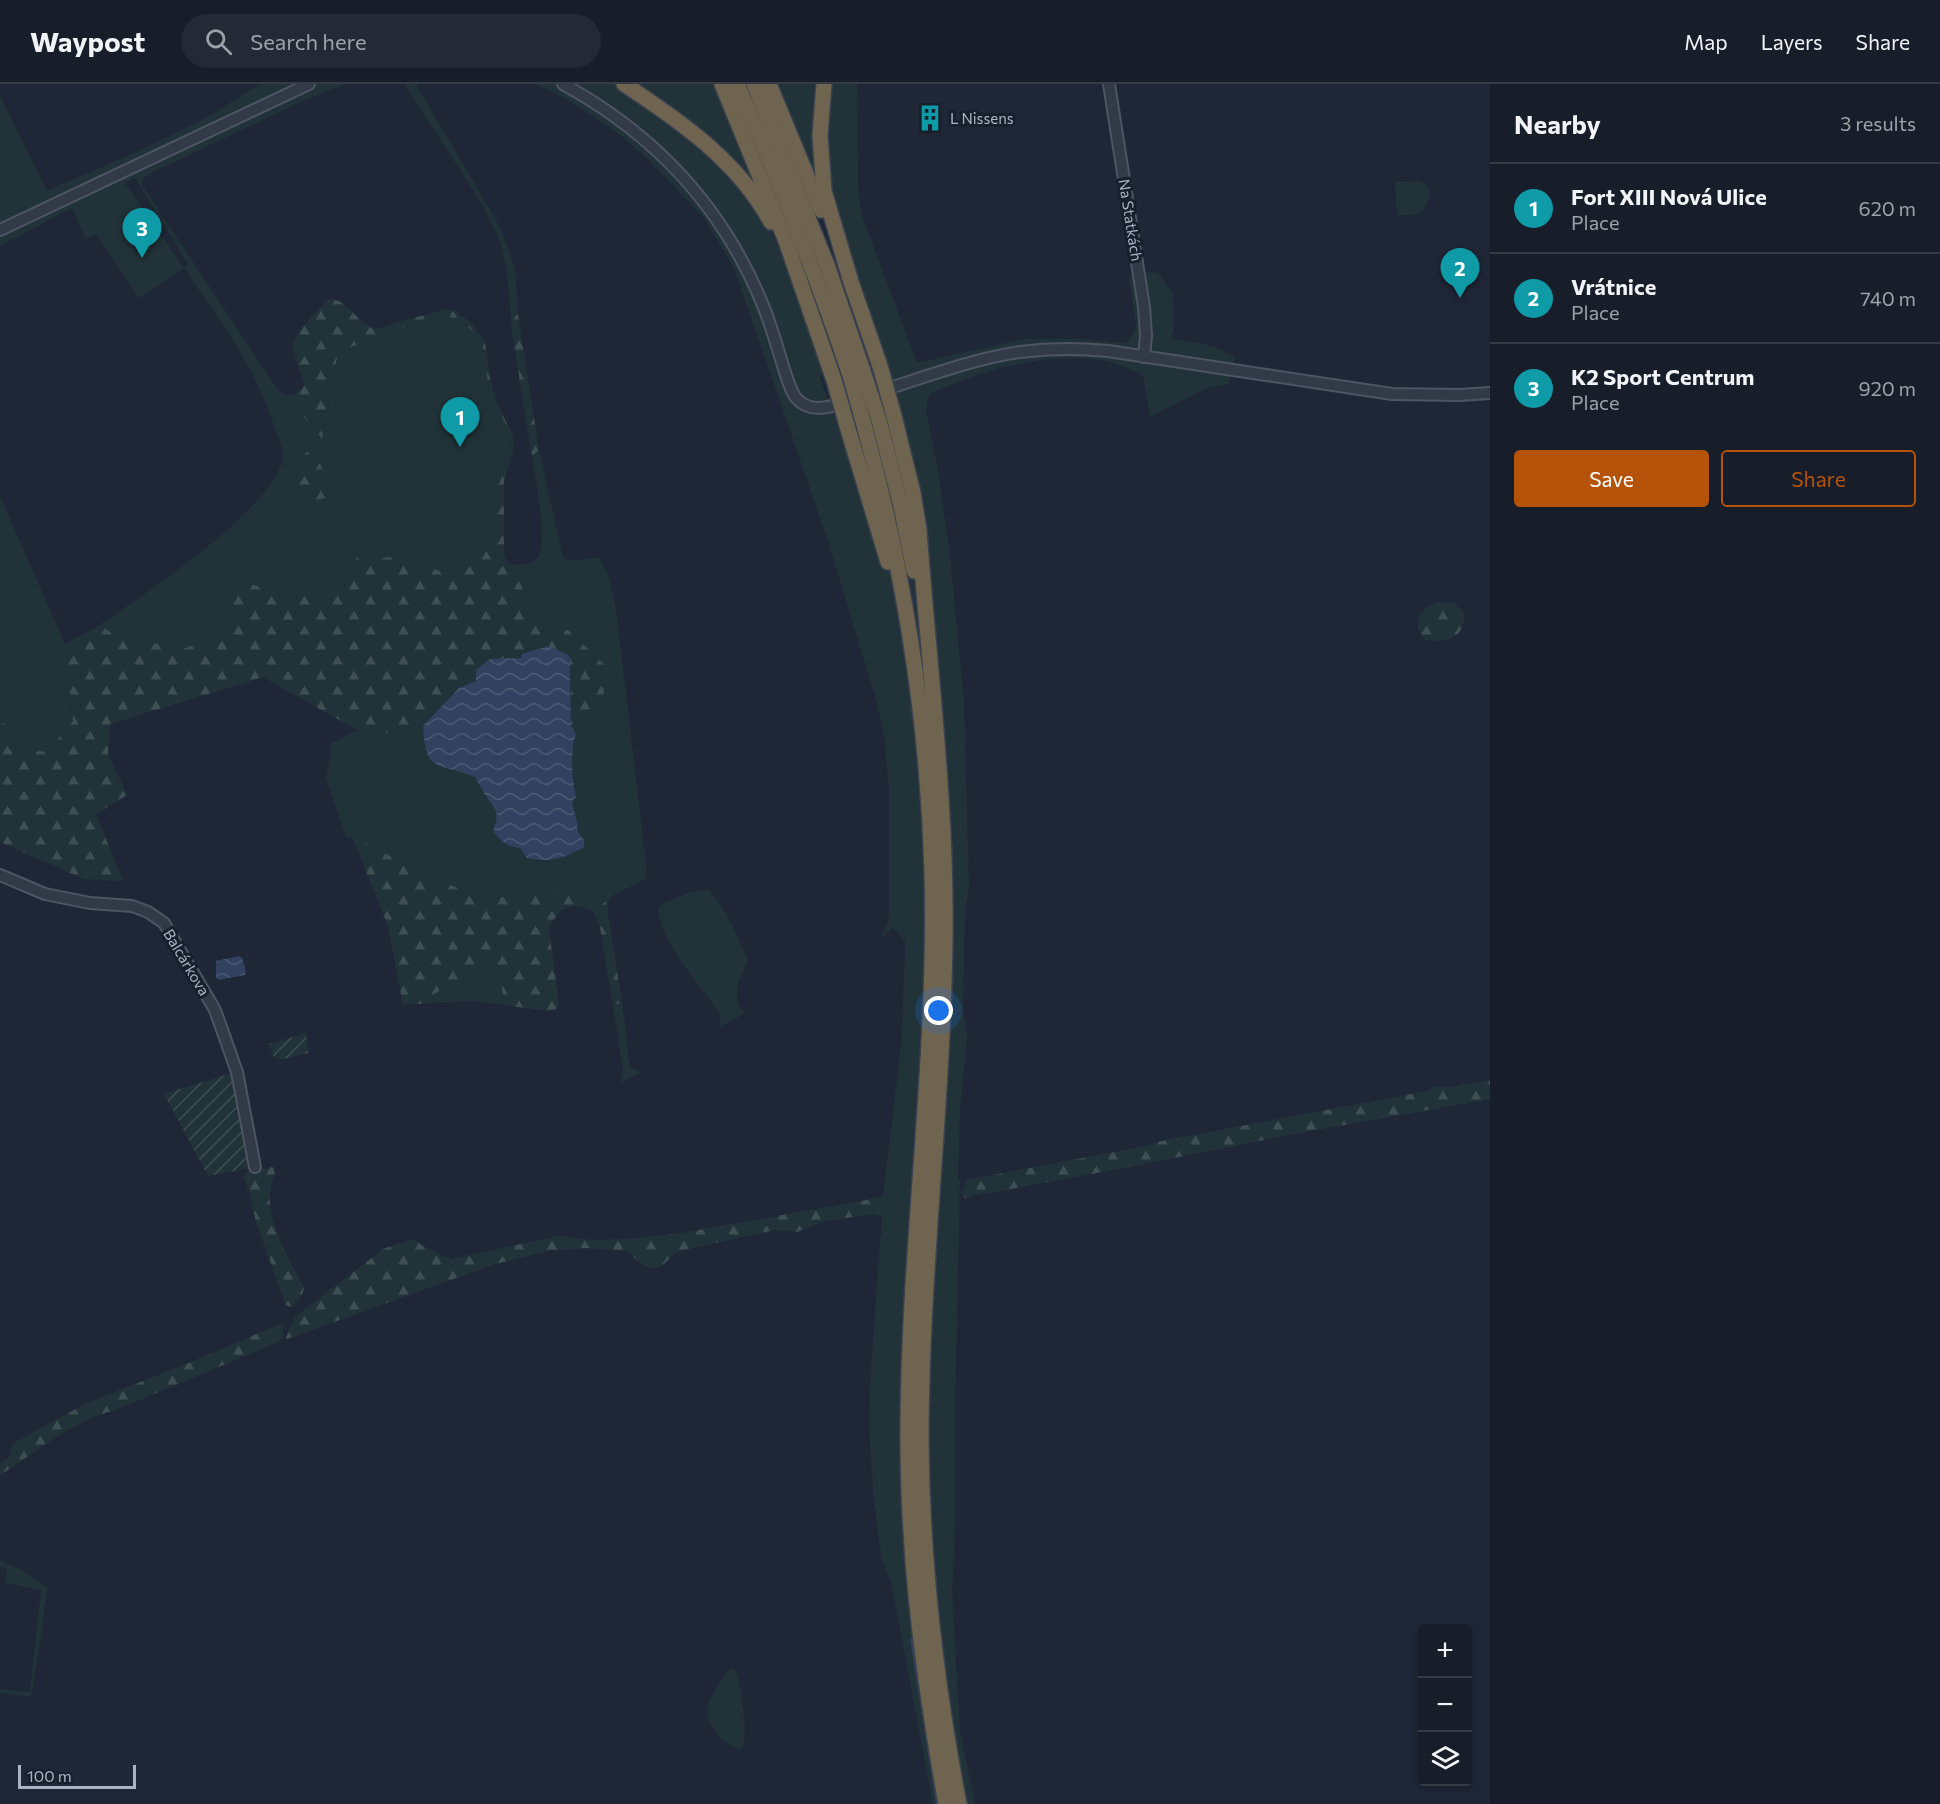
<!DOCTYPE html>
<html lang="en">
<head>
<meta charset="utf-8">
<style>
	body { margin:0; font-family:Commissioner,sans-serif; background:#242a35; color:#f1f3f6 }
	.controls { position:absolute; right:18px; bottom:18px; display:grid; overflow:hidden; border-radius:6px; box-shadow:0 3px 9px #0003 }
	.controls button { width:54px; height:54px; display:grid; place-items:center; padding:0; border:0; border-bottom:2px solid #363b46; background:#171d29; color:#f1f3f6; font:30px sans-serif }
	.scale { position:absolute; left:18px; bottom:15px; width:118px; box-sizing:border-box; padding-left:6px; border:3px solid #acb4c4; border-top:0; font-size:16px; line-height:21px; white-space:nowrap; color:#acb4c4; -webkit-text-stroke:4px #181f2c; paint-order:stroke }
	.you { position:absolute; left:939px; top:927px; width:21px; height:21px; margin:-15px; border:4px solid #fff; border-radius:50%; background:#1a73e8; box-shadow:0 0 0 9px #1a73e833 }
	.badge { display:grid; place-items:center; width:39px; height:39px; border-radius:50%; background:#b45309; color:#fff; font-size:20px; font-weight:700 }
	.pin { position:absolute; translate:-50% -50px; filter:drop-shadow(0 2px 3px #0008) }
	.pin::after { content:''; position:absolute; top:32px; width:21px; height:18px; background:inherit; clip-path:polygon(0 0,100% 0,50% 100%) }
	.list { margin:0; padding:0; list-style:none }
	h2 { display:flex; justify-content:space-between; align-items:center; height:78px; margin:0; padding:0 24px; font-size:26px }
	h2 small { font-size:20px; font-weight:400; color:#9ea2a8 }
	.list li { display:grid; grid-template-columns:39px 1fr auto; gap:18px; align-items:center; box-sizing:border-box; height:90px; padding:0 24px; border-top:2px solid #363b46 }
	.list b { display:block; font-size:22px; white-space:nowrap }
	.list p { margin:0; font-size:20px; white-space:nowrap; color:#9ea2a8 }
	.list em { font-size:20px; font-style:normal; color:#9ea2a8 }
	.actions { display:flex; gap:12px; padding:18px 24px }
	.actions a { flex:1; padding:14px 0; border:2px solid #b45309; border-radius:6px; text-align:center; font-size:21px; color:#b45309 }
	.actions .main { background:#b45309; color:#fff }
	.icon { flex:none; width:33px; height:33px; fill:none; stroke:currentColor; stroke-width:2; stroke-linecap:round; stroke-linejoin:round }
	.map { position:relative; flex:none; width:1490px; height:1720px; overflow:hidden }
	header { display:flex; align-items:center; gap:36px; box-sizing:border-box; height:84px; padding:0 30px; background:#171d29; border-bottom:2px solid #363b46 }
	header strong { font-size:28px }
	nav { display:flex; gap:33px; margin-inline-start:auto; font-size:21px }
	.search { width:420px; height:54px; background:#242a35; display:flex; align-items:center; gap:15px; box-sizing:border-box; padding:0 21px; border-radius:33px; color:#9ea2a8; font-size:22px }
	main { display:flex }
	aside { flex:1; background:#171d29 }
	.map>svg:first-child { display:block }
	.grass { fill:#213338; fill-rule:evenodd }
	.forest { fill:url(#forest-firs) }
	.garden { fill:url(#garden-furrows) }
	.water { fill:url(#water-waves) }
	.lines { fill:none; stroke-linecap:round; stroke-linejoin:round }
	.stream { stroke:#31415f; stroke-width:2 }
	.minor-casing { stroke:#4d5462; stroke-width:14 }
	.highway-casing { stroke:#3a414f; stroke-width:18 }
	.minor { stroke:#323947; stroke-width:10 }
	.highway { stroke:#6e644f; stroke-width:15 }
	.highway-bridge-casing { stroke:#3a414f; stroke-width:18; stroke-linecap:butt }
	.highway-bridge { stroke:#6e644f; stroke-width:15 }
	.labels { text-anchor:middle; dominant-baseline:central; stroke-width:6; stroke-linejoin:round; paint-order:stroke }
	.poi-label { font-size:15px; fill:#acb4c4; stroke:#181f2c; text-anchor:start }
	.street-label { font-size:15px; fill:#acb4c4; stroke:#181f2c }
</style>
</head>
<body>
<header>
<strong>Waypost</strong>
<div class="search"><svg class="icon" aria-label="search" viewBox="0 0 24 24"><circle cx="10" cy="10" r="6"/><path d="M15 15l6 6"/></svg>Search here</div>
<nav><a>Map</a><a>Layers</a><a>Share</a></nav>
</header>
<main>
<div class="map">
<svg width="1490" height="1720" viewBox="0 0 1490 1720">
	<defs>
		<pattern id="forest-firs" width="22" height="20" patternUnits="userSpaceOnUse" patternTransform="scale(1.5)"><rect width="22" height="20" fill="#213338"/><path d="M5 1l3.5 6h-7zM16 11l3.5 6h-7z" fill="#3f4e53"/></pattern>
		<pattern id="garden-furrows" width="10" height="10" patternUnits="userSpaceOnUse" patternTransform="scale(1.5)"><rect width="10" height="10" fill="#213338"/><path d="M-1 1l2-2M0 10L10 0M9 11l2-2" fill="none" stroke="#3f4e53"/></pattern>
		<pattern id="water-waves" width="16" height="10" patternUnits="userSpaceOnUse" patternTransform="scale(1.5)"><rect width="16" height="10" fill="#31415f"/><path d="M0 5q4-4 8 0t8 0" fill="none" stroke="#4c5a74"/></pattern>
	</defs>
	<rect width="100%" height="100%" fill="#1f2737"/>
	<!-- grass -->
	<g class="grass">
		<path d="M260,0H345L298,19L155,87L143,94L142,101L278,306L286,311L322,355L338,268L433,231L458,234L482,256L489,307L512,352L509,373L493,415L496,451L478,481L445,489L405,473L358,474L328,508L297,513L243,498L233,543L186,564L119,554L100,541C141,513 276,423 283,373C284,365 279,355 276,347C268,324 259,301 247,280C229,247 205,216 184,184L139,214L96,150L85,154L72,124L0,162V12L47,107L152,61L208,33ZM135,94L188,180L184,184L125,99Z"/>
		<path d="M404,0H416L497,138L504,153L515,185L518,231L511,232L507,188L500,158L491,138L479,115Z"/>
		<path d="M536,0H616L664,33L725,81L764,134L785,177L803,219L824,288L820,293L827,315L891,298L836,140L826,80L830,0H857L858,104L861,129L917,279L1023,255H1077L1126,259L1134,249L1136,241L1129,193L1148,188L1158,189L1173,210L1174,241L1172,255L1214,262L1235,273L1229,300L1208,304L1150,333L1143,292C1132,285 1118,280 1105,277C1057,268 1000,281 956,299C948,303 938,304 931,310C926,315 927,321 926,327L939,392L950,473L964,617L969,804L965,824L963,925L967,954L960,1025L958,1095L960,1096L955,1329V1445L952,1508L960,1647L975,1720H933L892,1502L881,1472L873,1406L869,1340L871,1284L882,1133L875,1130L853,1133L873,1123L877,1114L883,1111L902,954L905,866V857L893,843L880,855L888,839L889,826V705L884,651L876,616L828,457L734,184L705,135L644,71L615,47L570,17Z"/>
		<path d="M636,0H713L755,99C722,58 678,30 636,0Z"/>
		<path d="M778,0H818L815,44L814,88Z"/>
		<path d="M1418,97C1433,100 1432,119 1421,127C1414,132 1405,131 1397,131L1395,98Z"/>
		<path d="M539,366L563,473C573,481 587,472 599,474C611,490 613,512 617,532L647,789L646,795L610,813L594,828L580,823L577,802L487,815L432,794L352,753H346L326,694L332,659L357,646L397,650L423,642L424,663L475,693L487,714L494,721L497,732L493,747C508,767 505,757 522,765C528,768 533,773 539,777C548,776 559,775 567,771C584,763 576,732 572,718L576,713C572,696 570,667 576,650L571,641L603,617L568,546L539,536L510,480C521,482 533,481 539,471C547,457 535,391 532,372Z"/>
		<path d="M0,412L65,560L73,637L47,668L12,663L5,640L0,636Z"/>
		<path d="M709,805L727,830L748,876C741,893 731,908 741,926L746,929L719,943L720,930C698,896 664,866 658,825C665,814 696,807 709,805Z"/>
		<path d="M478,883C503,892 502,896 503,921L474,917L434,919L432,912L445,903Z"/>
		<path d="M622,919L630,984L642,988L621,999L623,987L613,921Z"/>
		<path d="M0,1477L20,1485L47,1504L42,1546L31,1613L0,1609V1605L30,1608L41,1506L5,1499L7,1484L0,1483Z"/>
		<path d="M731,1584L735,1585C742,1598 748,1652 742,1665C733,1664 723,1658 718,1651C715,1646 710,1640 708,1634C703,1618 722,1596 731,1584Z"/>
	</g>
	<!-- forest -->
	<g class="forest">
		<path d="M329,215C349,215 357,240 375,245L442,226H449L457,228L471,239L485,258L491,299L496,317L513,352V367L504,397V469L506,476L510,480L539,536L568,546L606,582L603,617L571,641V590L569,571L548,562L521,574L490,576L476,597L459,604L423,642L397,650L357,646L263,593L110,640L108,670L127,711L96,730L123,797L84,795L0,758V636L5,640L12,663L47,668L73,637L65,560L100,541L119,554L186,564L233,543L219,518L243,498L297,513L328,508L357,474L405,473L445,489L478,481L496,451L493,415L509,373L512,353L489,307L482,256L458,234L433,232L338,268L322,355L286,311H295L304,301C302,289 294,277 293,264C292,249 319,226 329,215Z"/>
		<path d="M518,231L539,366L532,372L512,249L511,232Z"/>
		<path d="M313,362L333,412L309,418L296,407L303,372Z"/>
		<path d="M1438,518L1453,519L1463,527C1468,554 1446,559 1425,556C1410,537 1419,526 1438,518Z"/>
		<path d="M352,752L432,794L487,815L578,802L580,823C564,819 555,832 549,845L559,921L555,926L550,927L503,921C502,896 503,891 478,883L445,903L432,912L434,919L403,921L388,842Z"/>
		<path d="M610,813L608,819V830L622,919L613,921L600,844L594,828Z"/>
		<path d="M1490,996V1015L1294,1050L1129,1083L973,1112L966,1115L961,1109L964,1105L966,1096L1146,1062L1161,1057L1427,1007L1436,1002L1448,1003Z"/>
		<path d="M273,1083L275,1089C258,1128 287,1170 304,1204C302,1213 298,1218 291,1223L286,1221L257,1141L246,1097L243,1094L248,1087Z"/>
		<path d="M877,1114L873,1123L853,1133L825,1137L797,1148L774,1146L688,1165L675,1169L662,1182L656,1184L645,1183L627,1167L584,1164L549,1167L495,1180L287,1255L286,1254L294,1234L383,1165L413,1155L426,1164L451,1175L559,1152L592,1156L628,1155L682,1149Z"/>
		<path d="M280,1240L285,1242L282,1247L285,1250L279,1258L113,1327C74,1335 34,1370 0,1391V1380L10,1373L11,1363L14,1359L85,1320L191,1278Z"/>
	</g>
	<!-- garden -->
	<g class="garden">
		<path d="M306,949L308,969L279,976L278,973L274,974L269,960Z"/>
		<path d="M232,989L251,1084L208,1092L164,1010Z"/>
	</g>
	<!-- water -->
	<g class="water">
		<path d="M548,562L569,571L570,579L571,641L576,650C570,667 572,696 576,713L572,718L577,738L578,748L584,756V764C577,766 573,769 566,772C554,777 539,777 527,774L520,764C506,762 502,759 493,747C498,729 499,730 488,715C483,708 479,700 475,693C439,678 425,691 423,642L459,604L476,597V586L490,575L521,574L522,570Z"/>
		<path d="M239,872L242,874L246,887L245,891L219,896L216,894V877Z"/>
	</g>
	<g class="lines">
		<!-- stream -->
		<path class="stream" d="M911,1555L937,1720"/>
		<!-- minor casing -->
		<g class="minor-casing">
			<g id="minor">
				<path d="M563,0C656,51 722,122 762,219C771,240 777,263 784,285C787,294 790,306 796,314C810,330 830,323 847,318"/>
				<path d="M1109,0L1144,223L1146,251L1144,273"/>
				<path d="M0,146L309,0"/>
				<path d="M865,312C914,297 970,275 1020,268C1050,264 1078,264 1108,267L1392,310L1459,311L1490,309"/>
				<path d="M0,791L45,810L90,819L132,822L148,828L164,839L215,926L237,988L255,1083"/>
			</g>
		</g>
		<!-- highway casing -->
		<g class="highway-casing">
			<g id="highway">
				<path d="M624,0C680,37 738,77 771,138"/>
				<path d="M722,0L786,157L834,296"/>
				<path d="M737,0C779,96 817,193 850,291"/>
				<path d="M754,0L827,181L863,287"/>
				<path d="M769,0L821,126"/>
				<path d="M824,0L820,51L824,107L851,198L880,282"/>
				<path d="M894,332L913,409L919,446C929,583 947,719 945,856C943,1023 921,1189 921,1357C922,1479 936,1600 959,1720"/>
				<path d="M879,336L901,422L914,487"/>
				<path d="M864,341C904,487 928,636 932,788C937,977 908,1164 908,1353C908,1477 924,1598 946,1720"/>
				<path d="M848,345L888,478"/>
			</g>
		</g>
		<!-- minor -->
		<use href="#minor" class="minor"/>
		<!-- highway -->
		<use href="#highway" class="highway"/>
		<!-- highway-bridge casing -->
		<g class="highway-bridge-casing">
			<g id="highway-bridge">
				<path d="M880,282L894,332"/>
				<path d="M863,287L879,336"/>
				<path d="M850,291L864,341"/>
				<path d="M834,296L848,345"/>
			</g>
		</g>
		<!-- highway-bridge -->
		<use href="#highway-bridge" class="highway-bridge"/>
	</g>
	<!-- icons -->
	<defs>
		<g id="building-bare" transform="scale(2.07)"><path d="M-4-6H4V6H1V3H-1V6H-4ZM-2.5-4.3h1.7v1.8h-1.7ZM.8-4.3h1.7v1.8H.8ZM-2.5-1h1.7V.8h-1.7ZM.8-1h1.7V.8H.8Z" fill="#0f9aa8" stroke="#181f2c" stroke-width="2.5" paint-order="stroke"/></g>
	</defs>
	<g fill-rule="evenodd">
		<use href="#building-bare" x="930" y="34"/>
	</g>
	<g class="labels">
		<!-- poi labels -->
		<g class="poi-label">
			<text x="950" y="34">L Nissens</text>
		</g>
		<!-- street labels -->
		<g class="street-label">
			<text transform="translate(1131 136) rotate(81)">Na Statkách</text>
			<text transform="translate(187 878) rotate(59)">Balcárkova</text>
		</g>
	</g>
</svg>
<div class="controls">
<button>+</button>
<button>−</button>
<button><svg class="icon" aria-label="layers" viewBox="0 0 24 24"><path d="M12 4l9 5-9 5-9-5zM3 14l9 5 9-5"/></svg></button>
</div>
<div class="scale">100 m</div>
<div class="you"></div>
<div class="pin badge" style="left:460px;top:363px;background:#0f9aa8">1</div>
<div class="pin badge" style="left:1460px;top:214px;background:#0f9aa8">2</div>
<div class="pin badge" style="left:142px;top:174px;background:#0f9aa8">3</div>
</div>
<aside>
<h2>Nearby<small>3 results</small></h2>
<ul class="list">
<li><span class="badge" style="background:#0f9aa8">1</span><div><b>Fort XIII Nová Ulice</b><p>Place</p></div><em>620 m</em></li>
<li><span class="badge" style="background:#0f9aa8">2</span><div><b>Vrátnice</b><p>Place</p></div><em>740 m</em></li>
<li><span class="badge" style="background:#0f9aa8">3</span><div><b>K2 Sport Centrum</b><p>Place</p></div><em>920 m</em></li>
</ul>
<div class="actions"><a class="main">Save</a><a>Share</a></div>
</aside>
</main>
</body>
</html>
